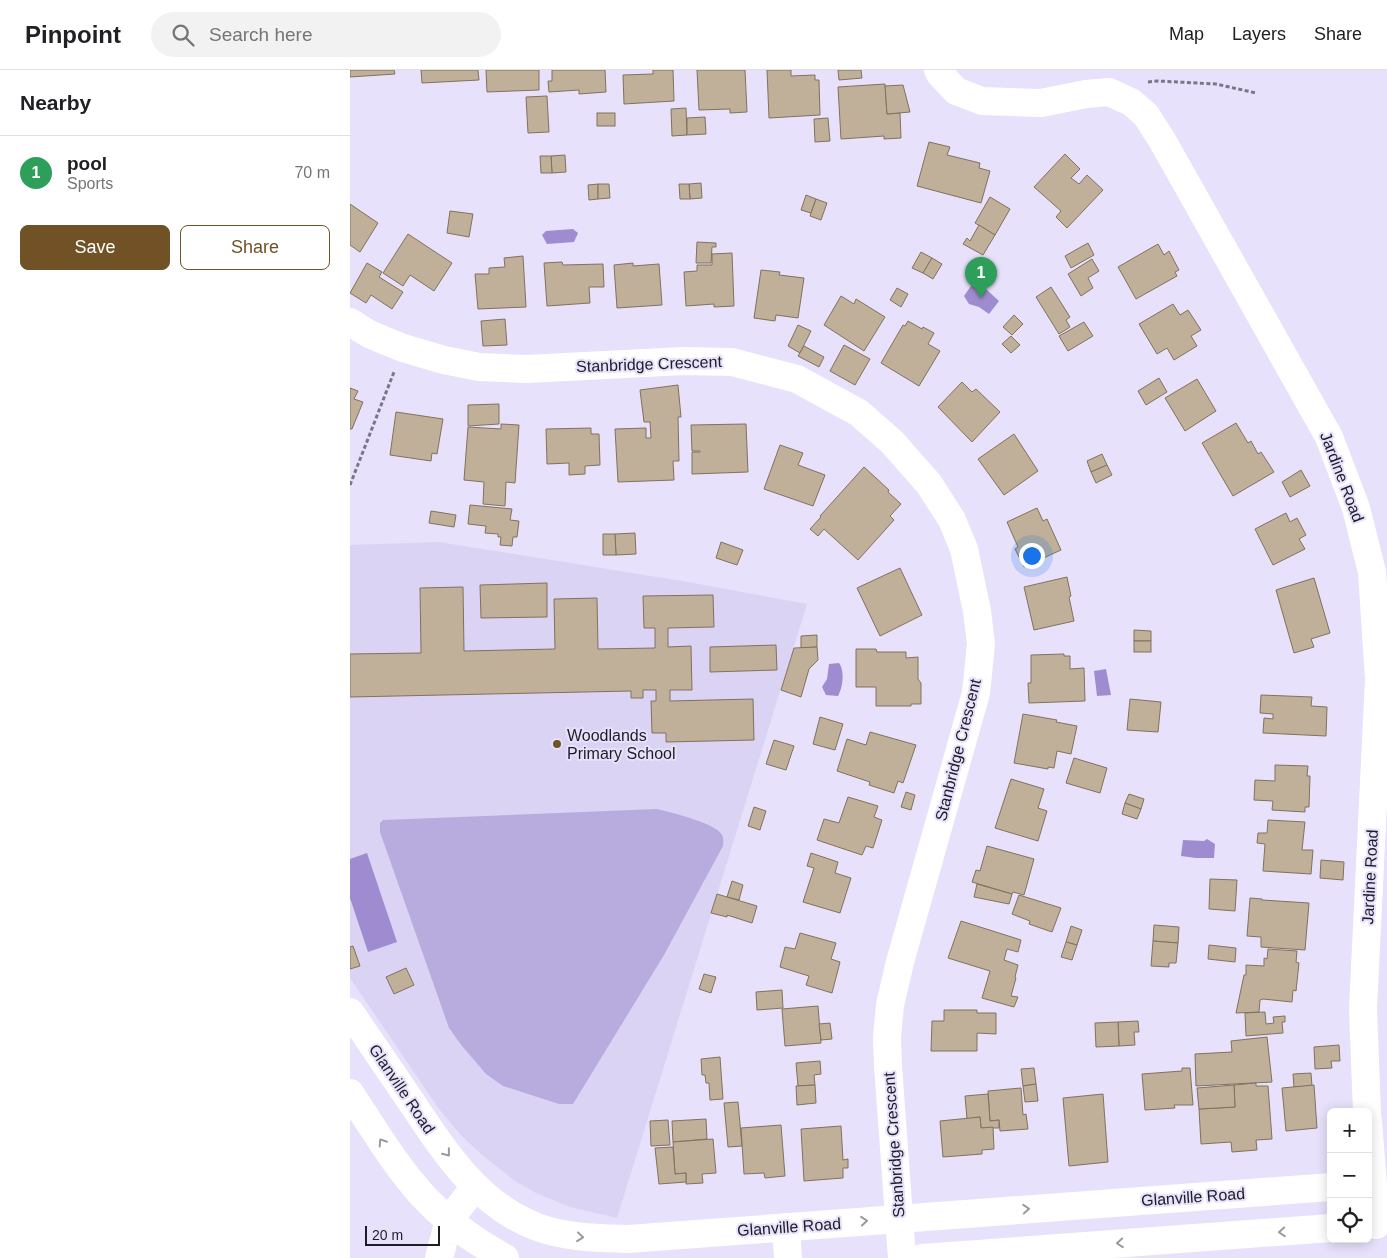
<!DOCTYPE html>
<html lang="en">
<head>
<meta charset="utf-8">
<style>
	body { margin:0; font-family:Arial,sans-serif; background:#f2f2f2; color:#202124 }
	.controls { position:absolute; right:15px; bottom:15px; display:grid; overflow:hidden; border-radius:8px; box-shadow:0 2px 12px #0003 }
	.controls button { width:45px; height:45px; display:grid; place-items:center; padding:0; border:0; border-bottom:1px solid #e0e0e0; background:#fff; color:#202124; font:25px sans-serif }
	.scale { position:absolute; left:15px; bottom:12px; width:75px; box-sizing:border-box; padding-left:5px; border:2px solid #1e1c25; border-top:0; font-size:14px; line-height:18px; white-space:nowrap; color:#1e1c25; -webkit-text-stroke:4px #e7e1fb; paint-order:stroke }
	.you { position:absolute; left:681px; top:485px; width:18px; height:18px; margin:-12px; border:4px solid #fff; border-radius:50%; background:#1a73e8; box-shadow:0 0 0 8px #1a73e833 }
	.badge { display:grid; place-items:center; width:32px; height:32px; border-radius:50%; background:#705226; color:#fff; font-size:16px; font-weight:700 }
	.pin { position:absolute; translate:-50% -41px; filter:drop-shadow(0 1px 2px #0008) }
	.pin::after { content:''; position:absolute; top:26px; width:18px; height:15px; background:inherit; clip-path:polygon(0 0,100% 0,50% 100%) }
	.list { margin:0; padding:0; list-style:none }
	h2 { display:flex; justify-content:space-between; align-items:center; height:65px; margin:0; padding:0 20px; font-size:21px }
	h2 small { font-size:16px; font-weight:400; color:#757577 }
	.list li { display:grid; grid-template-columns:32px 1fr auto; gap:15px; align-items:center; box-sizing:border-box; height:75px; padding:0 20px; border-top:1px solid #e0e0e0 }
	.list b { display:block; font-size:19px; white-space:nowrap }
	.list p { margin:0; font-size:16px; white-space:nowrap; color:#757577 }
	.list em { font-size:16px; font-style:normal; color:#757577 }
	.actions { display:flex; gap:10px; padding:15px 20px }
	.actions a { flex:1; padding:11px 0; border:1px solid #705226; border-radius:8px; text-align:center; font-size:18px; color:#705226 }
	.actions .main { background:#705226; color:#fff }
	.icon { flex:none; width:28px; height:28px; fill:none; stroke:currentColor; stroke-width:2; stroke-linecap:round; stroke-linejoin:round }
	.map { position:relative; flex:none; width:1037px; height:1188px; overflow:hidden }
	header { display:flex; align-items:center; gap:30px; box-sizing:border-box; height:70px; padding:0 25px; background:#fff; border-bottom:1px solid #e0e0e0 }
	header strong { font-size:24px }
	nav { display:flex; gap:28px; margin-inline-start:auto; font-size:18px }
	.search { width:350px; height:45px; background:#f2f2f2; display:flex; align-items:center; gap:12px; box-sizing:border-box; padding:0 18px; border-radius:28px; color:#757577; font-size:19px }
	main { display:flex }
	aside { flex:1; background:#fff }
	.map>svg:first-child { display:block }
	.built { fill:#dad3f4 }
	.green { fill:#b8acde }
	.water { fill:#9f8cd0 }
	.building { fill:#c0af99; stroke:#81725d }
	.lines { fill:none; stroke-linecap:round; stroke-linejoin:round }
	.path { stroke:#7a7687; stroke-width:3; stroke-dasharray:4 2.5; stroke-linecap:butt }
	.minor { stroke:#fff; stroke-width:28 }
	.oneway { stroke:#9a999d }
	.poi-dot { fill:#705226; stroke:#e7e1fb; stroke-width:2 }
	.labels { text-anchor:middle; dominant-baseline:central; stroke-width:4; stroke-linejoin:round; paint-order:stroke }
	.street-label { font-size:16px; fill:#1e1c25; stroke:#e7e1fb }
	.poi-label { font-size:16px; fill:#1e1c25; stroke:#e7e1fb; text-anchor:start }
</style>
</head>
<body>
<header>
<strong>Pinpoint</strong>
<div class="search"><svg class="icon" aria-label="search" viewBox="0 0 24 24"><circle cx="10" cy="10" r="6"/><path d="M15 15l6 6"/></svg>Search here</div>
<nav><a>Map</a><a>Layers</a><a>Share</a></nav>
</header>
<main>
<aside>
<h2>Nearby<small></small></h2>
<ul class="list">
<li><span class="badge" style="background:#2e9e5b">1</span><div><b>pool</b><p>Sports</p></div><em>70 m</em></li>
</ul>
<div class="actions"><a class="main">Save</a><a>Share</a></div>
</aside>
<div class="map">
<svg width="1037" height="1188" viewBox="0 0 1037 1188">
	<rect width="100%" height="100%" fill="#e7e1fb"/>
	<!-- built -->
	<path class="built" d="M89,472L338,512L457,534L267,1148L220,1137L186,1123L165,1111L132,1085L110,1064L89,1039L0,908V475Z"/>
	<!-- green -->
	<path class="green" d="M307,739C320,742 366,753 372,765C374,768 373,773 373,776L314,885L223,1034H209L153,1016L136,1004L112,976L99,958L30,762V753L33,750Z"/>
	<!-- water -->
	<g class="water">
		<path d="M223,159L228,163L224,172L197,174L192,165L196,161Z"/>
		<path d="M623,213L637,220L649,231L639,244L629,237L619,234L614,226Z"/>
		<path d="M489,593C495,601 493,617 488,626L476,625L472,617L477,609L479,594Z"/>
		<path d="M756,599L761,625L747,626L744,601Z"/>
		<path d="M857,769L865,774L864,788H846L831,786L833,770L854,771Z"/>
		<path d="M17,783L47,872L18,882L0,828V789Z"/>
	</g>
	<!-- building -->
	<g class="building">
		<path d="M0,0H44L45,4L0,7Z"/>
		<path d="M71,0H128L129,10L72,13Z"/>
		<path d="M136,0H189V20L137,22Z"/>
		<path d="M202,0H255L256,22L229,24V20L199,22L198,11H202Z"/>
		<path d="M303,0H323L324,31L274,34L273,5L303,4Z"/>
		<path d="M347,0H395L397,42L380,43V39L349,40Z"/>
		<path d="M417,0H441V6L465,5V10H469L470,45L419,48Z"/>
		<path d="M488,0H511L512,8L489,10Z"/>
		<path d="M535,14L537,44L550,43L551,68L534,69V66L491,69L488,17Z"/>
		<path d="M553,15L560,42L537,44L535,16Z"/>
		<path d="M197,26L199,62L178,63L176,27Z"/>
		<path d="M336,38L337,65L322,66L321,39Z"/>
		<rect x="247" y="43" width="18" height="13"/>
		<path d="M355,47L356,64L337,65V48Z"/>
		<path d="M478,48L480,71L465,72L464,49Z"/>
		<path d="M579,72L600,77L597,85L630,93L629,98L640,101L631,133L567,116Z"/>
		<path d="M715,84L730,99L721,108L729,114L737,105L753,120L717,158L706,147L711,141L684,117Z"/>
		<path d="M215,85L216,102L202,103L201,86Z"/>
		<path d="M190,86H201L202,103H191Z"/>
		<path d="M351,113L352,128L340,129L339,114Z"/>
		<path d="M248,114V129L239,130L238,115Z"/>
		<path d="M248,114H259L260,128L248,129Z"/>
		<path d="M329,114H339L340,129H330Z"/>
		<path d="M456,125L466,129L461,143L451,140Z"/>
		<path d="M640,127L660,139L645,165L625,153Z"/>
		<path d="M466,129L477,133L471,150L460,146Z"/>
		<path d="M0,134L28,153L10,182L0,175Z"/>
		<path d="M100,141L123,144L119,167L97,163Z"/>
		<path d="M629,155L645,165L633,185L613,174L617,168L620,171Z"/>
		<path d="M58,164L102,193L84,221L60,205L53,216L33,203Z"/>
		<path d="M347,172L366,173V177H362L361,193H346Z"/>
		<path d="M738,173L744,185L721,198L715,186Z"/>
		<path d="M808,174L814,185L819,181L829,200L825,202L827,206L786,229L768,197Z"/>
		<path d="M571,182L582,188L573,203L562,198Z"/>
		<path d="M382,183L384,236L364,237V234L336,236L334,202L347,201V195H362V184Z"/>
		<path d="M173,186L176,237L128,239L125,204H139V198L155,197L154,188Z"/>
		<path d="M582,188L592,194L583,209L573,203Z"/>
		<path d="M742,189L749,201L738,208L743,218L731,226L718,204Z"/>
		<path d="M212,192L213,195L253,194L254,217H239L240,233L197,236L194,193Z"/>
		<path d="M17,193L32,202L29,207L53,222L42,239L21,225L16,233L0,223Z"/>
		<path d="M283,193V196L309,194L312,235L267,238L264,195Z"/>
		<path d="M411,200L430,202L429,205L454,208L448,248L426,245L425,251L404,248Z"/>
		<path d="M701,217L720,247L716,250L720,257L709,264L686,227Z"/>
		<path d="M547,218L558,224L551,237L540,230Z"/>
		<path d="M491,226L504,234L506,229L535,247L514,281L474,255Z"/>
		<path d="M823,234L830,245L838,240L851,260L841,266L847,276L824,290L817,278L807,284L789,254Z"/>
		<path d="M664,245L673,254L662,265L653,257Z"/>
		<path d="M155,249L157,275L133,276L131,251Z"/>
		<path d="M558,251L572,259L573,257L584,263L578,274L590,281L569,316L531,293L553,255L555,256Z"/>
		<path d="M734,252L743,266L718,281L709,266Z"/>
		<path d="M448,255L461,261L450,283L438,276Z"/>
		<path d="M661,266L670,275L661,283L652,274Z"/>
		<path d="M494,275L520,289L505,315L480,301Z"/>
		<path d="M454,276L474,287L469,297L448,286Z"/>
		<path d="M809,308L817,322L796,335L788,321Z"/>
		<path d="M847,309L866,341L835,361L815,328Z"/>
		<path d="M612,312L622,322L626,319L650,342L622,372L588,337Z"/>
		<path d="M328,315L331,347H328L329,391H323L324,410L268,412L265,359L296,358V368H301L300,352H294L290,320Z"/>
		<path d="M0,318L8,321L4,329L13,332L2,359H0Z"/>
		<path d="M149,334V354L118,356V335Z"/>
		<path d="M46,342L93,349L87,384L82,383L81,391L40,385Z"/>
		<path d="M886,353L898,373L901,371L908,384L911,382L924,402L883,426L852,373Z"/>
		<path d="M151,354L169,355L165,413L156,412L155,436L133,434L134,412L114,410L118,357L151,359Z"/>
		<path d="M396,354L398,402L342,404V382H350V381H342L341,355Z"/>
		<path d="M241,358V364H249L250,395L235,396V404L219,405V393L197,394L196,359Z"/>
		<path d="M664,364L688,401L654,425L628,389Z"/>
		<path d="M430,375L453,383L448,395L475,405L463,436L414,419Z"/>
		<path d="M752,384L757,395L741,402L737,391Z"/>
		<path d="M757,395L762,405L746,413L741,402Z"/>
		<path d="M514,397L539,420L538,422L551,434L540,446L544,450L508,490L474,459L468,466L460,459L471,447L470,446Z"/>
		<path d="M951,400L960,416L940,427L932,412Z"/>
		<path d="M120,435L162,439L160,450L169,451L167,467H163L162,476L150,475L151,467H148V464L135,463L136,456L118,454Z"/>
		<path d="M687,438L693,451L697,449L711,480L674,497L665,479L668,477L657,452Z"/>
		<path d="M81,441L106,445L104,457L79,453Z"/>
		<path d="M936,443L940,452L947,448L956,465L949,469L955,479L923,495L905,459Z"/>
		<path d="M285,463L286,484L266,485L265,464Z"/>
		<path d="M253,464H265L266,485H253Z"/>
		<path d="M371,472L393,480L387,495L366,488Z"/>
		<path d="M550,498L572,545L530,566L507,518Z"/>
		<path d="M717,507L721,526L719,527L724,551L684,560L674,517Z"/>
		<path d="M964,508L980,563L961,569L964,577L944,583L926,520Z"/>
		<path d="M197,513V547L131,548L130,515Z"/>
		<path d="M113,517L114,581L205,579L204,529L247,528L248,579L305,578V558H294L293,526L363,525L364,557L318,558V577L341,576L342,620H320V631L403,629L404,670L316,672V663H302L301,631H306V620H293V628H281V621L0,627V584L71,583L70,518Z"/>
		<path d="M784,560L801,561V571H784Z"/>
		<path d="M467,565V577L451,578V566Z"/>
		<rect x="784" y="571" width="17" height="11"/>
		<path d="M426,575L427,600L360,602V577Z"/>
		<path d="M467,577L468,590L459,599L451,627L431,620L444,578Z"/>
		<path d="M506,579H526L527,582H556V588L568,587V609L571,613V634H561V636H526V617H506Z"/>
		<path d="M714,584V586H720V599L734,598L735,631L679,633L678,613H681V585Z"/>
		<path d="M911,625L962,627L961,636L977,637L976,666L913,663L914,648L923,649V644L910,643Z"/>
		<path d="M780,629L811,632L808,662L777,660Z"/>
		<path d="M673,644L707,650L706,652L727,656L721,684L707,681L704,698L698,697V699L664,693Z"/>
		<path d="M470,647L493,654L485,680L463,674Z"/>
		<path d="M520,662L566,675L553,713L548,711L544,723L519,715L520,712L487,701L497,669L516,675Z"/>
		<path d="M424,670L444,676L436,700L416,694Z"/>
		<path d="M724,688L757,698L750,723L716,713Z"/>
		<path d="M925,695L958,696L957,706H960L959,737H955V742L922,740L923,731L904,730L905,710L925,711Z"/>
		<path d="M661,709L694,719L688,738L697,741L688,771L645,758Z"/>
		<path d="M556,722L565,725L561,740L551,737Z"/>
		<path d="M779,724L794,729L791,739L775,733Z"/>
		<path d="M498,727L528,736L524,747L532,750L523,778L516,776L512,785L467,770L474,749L489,753Z"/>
		<path d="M775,733L791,739L787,749L772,744Z"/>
		<path d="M404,737L416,741L410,760L398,756Z"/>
		<path d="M918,750L955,752L952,780H963L961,804L913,801L915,774L907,773L908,763H917Z"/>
		<path d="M637,776L684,789L674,825L663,822L662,824L622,812L626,800L630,801Z"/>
		<path d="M461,783L488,792L485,803L501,808L490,843L453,832L464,798L457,796Z"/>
		<path d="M971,790L994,792L993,810L970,808Z"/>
		<path d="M860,809L887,810L885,841L859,839Z"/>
		<path d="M382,811L393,815L389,830L377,827Z"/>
		<path d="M627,814L662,824L659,834L624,827Z"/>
		<path d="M367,824L407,836L402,853L377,845V847L361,843Z"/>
		<path d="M669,825L711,838L702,862L679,854L680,851L662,844Z"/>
		<path d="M900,828L912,829V830L959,833L955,880L911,877V867L897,866Z"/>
		<path d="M611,851L671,870L668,882L657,879L654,890L668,895L665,907L666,908L661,926L668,927L664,937L632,928L640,901L598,888Z"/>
		<path d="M804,855L829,857L828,873L803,871Z"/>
		<path d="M721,856L732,860L727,875L716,872Z"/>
		<path d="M450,863L486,873L481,889L490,892L482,923L456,915L459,906L430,897L435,877L445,879Z"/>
		<path d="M803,871L828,873L826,893H819V897L801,896Z"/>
		<path d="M716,872L727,875L722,890L711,887Z"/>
		<path d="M859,875L886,878L885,892L858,889Z"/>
		<path d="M3,876L10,896L0,899V877Z"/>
		<path d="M918,879L947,881L946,892L949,893L946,921L943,920L942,932L913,929L910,930L909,942L886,943L894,905H896V895L914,896V888L917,889Z"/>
		<path d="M56,898L64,915L44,924L36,907Z"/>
		<path d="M354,904L366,907L361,923L349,919Z"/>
		<path d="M432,920L433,938L407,940L406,922Z"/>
		<path d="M468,936L471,973L435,976L432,939Z"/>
		<path d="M594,940H627V943H646V964L627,963V981H581L582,951H594Z"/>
		<path d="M915,942L916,954L924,953L923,947L935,946V952H932L933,963L896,966L895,943Z"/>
		<path d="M788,951L789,962H784L785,975L769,976L768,952Z"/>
		<path d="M768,952L769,976L746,977L745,953Z"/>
		<path d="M480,953L482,969L471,970L469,954Z"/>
		<path d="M917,967L922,1012L846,1016L845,984L882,982L881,971Z"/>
		<path d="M989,975L990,991H981L982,998L965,999L964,977Z"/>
		<path d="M370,987L373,1029L360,1030L359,1013H356L355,1005H352L351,989Z"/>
		<path d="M470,991L471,1004L464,1005L465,1015L448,1016L446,993Z"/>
		<path d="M684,998L686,1014L673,1016L671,999Z"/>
		<path d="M832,998H840L843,1035H824L825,1038L795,1040L792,1004L832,1001Z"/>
		<path d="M961,1003L962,1016L944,1017L943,1004Z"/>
		<path d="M906,1013V1016H918L922,1069L906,1070L907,1080L882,1082L881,1072L851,1074L849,1039L885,1037L884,1015Z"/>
		<path d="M686,1014L688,1031L675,1032L673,1016Z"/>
		<path d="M465,1015L466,1033L447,1035L446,1016Z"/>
		<path d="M884,1015L885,1037L849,1039L847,1018Z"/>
		<path d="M964,1015L967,1058L936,1061L932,1018Z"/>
		<path d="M671,1018L673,1045L676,1044L678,1059L650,1061L649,1050L640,1051L638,1021Z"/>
		<path d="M638,1024L640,1051L649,1050V1058H631L630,1047L617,1049L615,1026Z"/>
		<path d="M753,1024L758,1092L719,1096L713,1028Z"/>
		<path d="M388,1032L392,1076L378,1077L374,1033Z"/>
		<path d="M630,1047L631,1058L643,1057L644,1079L632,1080V1084L593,1087L590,1051Z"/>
		<path d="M356,1049L357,1069L323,1072L322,1051Z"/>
		<path d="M318,1050L320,1075L301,1076L300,1051Z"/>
		<path d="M431,1055L435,1106L415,1108L414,1103L394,1104L391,1058Z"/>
		<path d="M491,1056L493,1090L498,1089V1098H493V1108L454,1111L451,1059Z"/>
		<path d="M363,1069L366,1103L352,1104L353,1113L336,1114V1103L325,1104L323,1072Z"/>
		<path d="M323,1077L325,1104L336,1103V1112L309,1114L305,1078Z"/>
	</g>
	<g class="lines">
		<!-- path -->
		<g class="path">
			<path d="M798,12L808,11L866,14L906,23"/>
			<path d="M0,415L44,302"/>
		</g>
		<!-- minor -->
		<g class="minor">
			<path d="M588,0L590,4L606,21L632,31L691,33L736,24L759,22L781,32L796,45L812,70L979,367L1006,438L1022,502L1029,609L1013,939L1017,1042"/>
			<path d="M0,252L19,264L53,278L94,290L129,297L176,299L334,291L382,292L447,309L509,343L542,372L579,414L602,450L614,479L627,541L631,574L626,623L550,892L540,935L537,967L538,996L552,1188"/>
			<path d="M0,942C20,971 40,1001 60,1030C94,1081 128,1135 187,1157C217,1168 247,1168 278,1169L981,1117"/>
			<path d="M0,1023C23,1058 45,1095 73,1126C96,1151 126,1172 155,1188"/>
			<path d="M1018,1051L1026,1155"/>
			<path d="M436,1157L438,1188"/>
			<path d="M89,1188L99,1150L125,1117"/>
			<path d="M572,1188L981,1158"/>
		</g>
	</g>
	<!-- one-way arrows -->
	<defs><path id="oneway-chevron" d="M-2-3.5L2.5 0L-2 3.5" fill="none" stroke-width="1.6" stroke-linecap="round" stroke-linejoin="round" transform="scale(1.25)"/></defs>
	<g class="oneway">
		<use href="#oneway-chevron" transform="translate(32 1072) rotate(-123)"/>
		<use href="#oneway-chevron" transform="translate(97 1083) rotate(51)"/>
		<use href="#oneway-chevron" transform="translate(676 1139) rotate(-4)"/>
		<use href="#oneway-chevron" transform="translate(514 1151) rotate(-5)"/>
		<use href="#oneway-chevron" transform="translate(932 1162) rotate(176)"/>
		<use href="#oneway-chevron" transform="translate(230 1167) rotate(6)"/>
		<use href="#oneway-chevron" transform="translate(770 1173) rotate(176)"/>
	</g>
	<!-- markers -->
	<circle class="poi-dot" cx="207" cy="674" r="5"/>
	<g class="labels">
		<!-- street labels -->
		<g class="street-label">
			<text transform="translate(299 294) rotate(-2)">Stanbridge Crescent</text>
			<text transform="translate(992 407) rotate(69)">Jardine Road</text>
			<text transform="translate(608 680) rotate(-76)">Stanbridge Crescent</text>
			<text transform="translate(1020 807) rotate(-87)">Jardine Road</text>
			<text transform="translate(52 1019) rotate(56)">Glanville Road</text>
			<text transform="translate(544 1075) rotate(-94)">Stanbridge Crescent</text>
			<text transform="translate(843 1127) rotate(-4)">Glanville Road</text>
			<text transform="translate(439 1157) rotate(-4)">Glanville Road</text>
		</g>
		<!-- poi labels -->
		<g class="poi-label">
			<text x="217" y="665">Woodlands<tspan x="217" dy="18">Primary School</tspan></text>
		</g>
	</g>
</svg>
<div class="controls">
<button>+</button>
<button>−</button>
<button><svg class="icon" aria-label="locate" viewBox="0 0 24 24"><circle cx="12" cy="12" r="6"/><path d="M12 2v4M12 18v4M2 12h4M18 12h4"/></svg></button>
</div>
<div class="scale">20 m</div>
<div class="you"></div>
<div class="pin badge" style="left:631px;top:228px;background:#2e9e5b">1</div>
</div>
</main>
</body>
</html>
